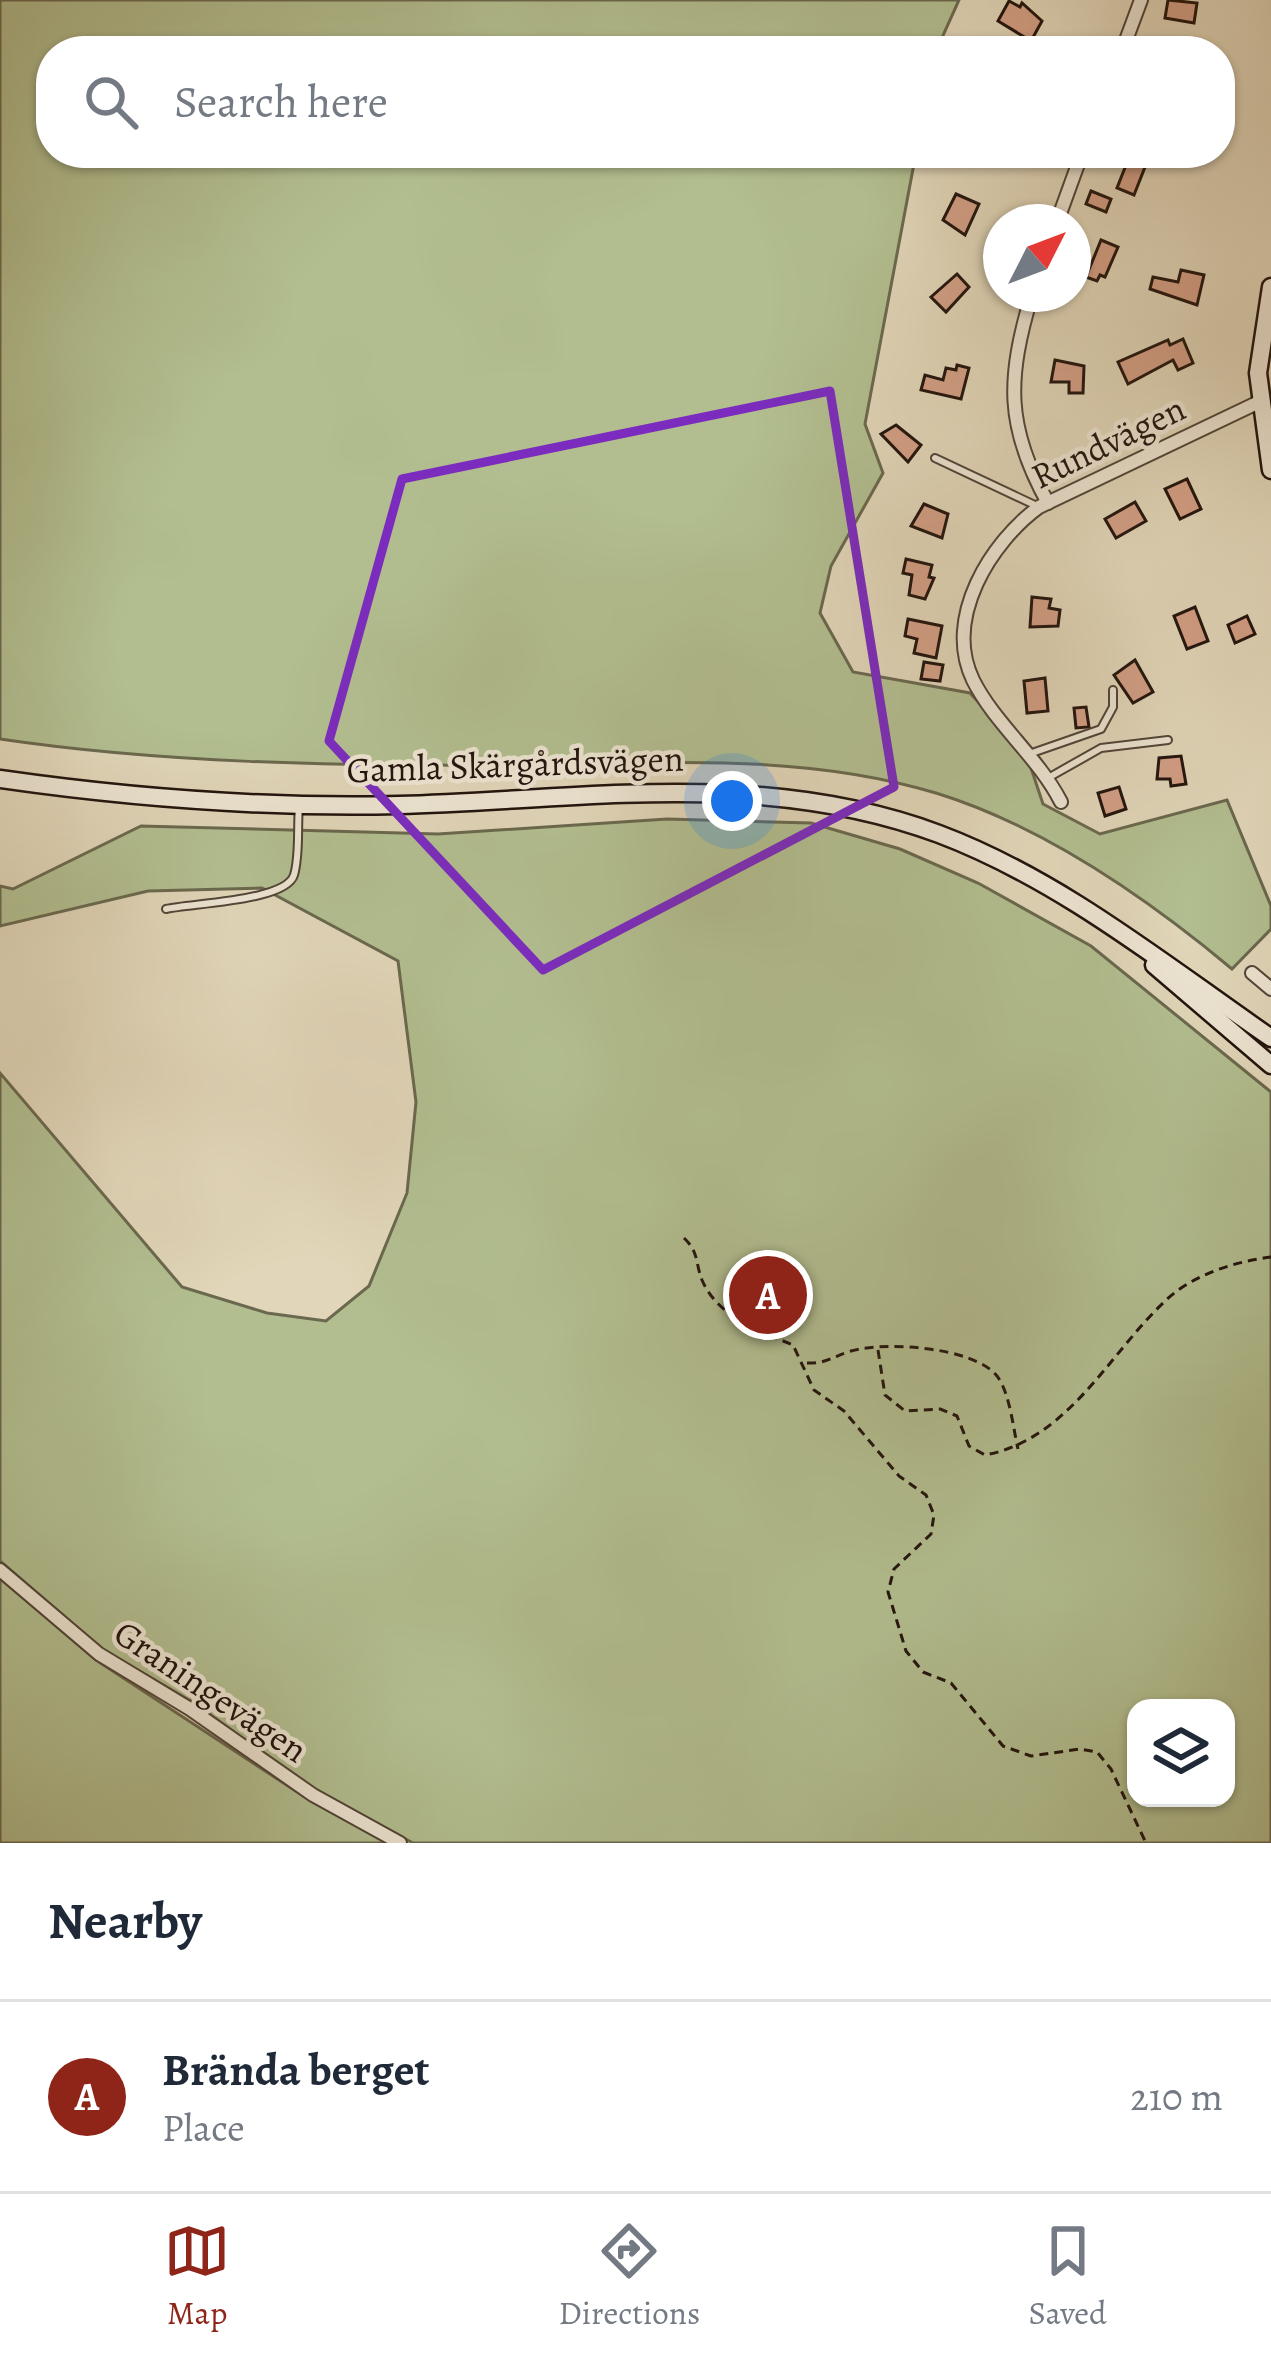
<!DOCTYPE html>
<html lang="en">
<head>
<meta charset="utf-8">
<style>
	body { margin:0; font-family:Alegreya,serif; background:#f6f6f7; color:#1f2937 }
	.controls { position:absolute; right:36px; bottom:36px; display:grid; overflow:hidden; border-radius:24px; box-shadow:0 3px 9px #0004 }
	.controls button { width:108px; height:108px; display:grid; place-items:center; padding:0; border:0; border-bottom:3px solid #e0e1e3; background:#fff; color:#1f2937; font:60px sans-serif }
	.compass { position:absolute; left:983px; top:204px; width:108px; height:108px; border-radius:50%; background:#fff; box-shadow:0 3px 9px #0004; rotate:48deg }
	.you { position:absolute; left:732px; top:801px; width:42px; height:42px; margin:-30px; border:9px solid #fff; border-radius:50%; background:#1a73e8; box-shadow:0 0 0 18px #1a73e833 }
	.badge { display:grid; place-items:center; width:78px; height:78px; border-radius:50%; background:#8f2418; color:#fff; font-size:39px; font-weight:700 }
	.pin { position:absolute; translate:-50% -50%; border:6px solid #fff; box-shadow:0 3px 12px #0006 }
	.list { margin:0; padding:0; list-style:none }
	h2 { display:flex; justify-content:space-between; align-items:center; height:156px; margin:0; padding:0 48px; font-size:51px }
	h2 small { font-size:39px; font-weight:400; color:#747a83 }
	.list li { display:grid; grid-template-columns:78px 1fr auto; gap:36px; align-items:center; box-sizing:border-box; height:192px; padding:0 48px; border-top:3px solid #e0e1e3 }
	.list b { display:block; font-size:45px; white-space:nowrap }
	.list p { margin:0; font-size:39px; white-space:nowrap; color:#747a83 }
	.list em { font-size:39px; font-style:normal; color:#747a83 }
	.icon { flex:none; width:66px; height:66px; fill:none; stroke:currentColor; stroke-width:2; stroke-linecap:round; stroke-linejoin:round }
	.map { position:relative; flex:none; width:1271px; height:1843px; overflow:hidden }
	.search { position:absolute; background:#fff; box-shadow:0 3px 9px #0004; left:36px; right:36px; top:36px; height:132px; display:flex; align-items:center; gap:30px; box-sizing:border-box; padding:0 42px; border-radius:48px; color:#747a83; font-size:45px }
	.sheet { height:348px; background:#fff }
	nav { display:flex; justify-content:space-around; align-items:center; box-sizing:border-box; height:168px; border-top:3px solid #e0e1e3; background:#fff; font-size:33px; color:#747a83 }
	nav a { display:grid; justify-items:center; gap:6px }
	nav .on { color:#8f2418 }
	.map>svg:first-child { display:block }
	.green { fill:#b2be90; stroke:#6a684e; stroke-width:3; fill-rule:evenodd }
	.building { fill:#d39f86; stroke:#21130d; stroke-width:3 }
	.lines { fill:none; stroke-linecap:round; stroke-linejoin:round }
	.lane-casing { stroke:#514438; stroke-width:10 }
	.street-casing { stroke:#514438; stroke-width:16 }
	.secondary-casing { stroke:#21130d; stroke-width:21 }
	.path { stroke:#21130d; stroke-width:3; stroke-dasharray:9 6; stroke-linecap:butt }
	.lane { stroke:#ece4d2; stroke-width:6 }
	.street { stroke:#ece4d2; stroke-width:12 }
	.secondary { stroke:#ece4d2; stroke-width:16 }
	.marked { fill:none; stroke:#7b2cbf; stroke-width:9; stroke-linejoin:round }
	.labels { text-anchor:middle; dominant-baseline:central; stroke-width:9; stroke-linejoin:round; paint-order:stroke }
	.street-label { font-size:36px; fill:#21130d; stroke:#ece4d2 }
</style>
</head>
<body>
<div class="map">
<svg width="1271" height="1843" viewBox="0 0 1271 1843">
	<rect width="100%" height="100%" fill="#e1d6b9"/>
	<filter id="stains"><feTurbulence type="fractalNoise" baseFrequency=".00167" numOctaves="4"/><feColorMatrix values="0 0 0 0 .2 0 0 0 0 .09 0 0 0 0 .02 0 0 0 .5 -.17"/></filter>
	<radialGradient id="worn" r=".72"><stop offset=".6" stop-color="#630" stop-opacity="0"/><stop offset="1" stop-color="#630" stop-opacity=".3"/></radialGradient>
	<!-- green -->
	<g class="green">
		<path d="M0,0H959L936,51H51V153H916L865,424L883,473L831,566L820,613L853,672L970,693L1027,756L1043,804L1100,834L1227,800L1271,906V929L1232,969C1147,898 1043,826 936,793C794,750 646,765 501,765C337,766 161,763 0,739Z"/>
		<path d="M667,819L811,823L900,849L978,883L1091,946L1271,1092V1843H413L315,1790L194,1703L102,1649L0,1561V1073L182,1287L267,1313L326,1321L369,1286L407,1193L416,1102L398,961L262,888L148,891L0,926V886L13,889L141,826L438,834ZM1136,1708H1226V1798H1136Z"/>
		<path d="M0,1578L96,1660L311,1801L390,1843H0Z"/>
	</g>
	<!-- building -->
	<g class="building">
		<path d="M1168,0L1197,3L1194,23L1165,18Z"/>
		<path d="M1009,1L1020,7L1022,3L1042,21L1031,41L998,21Z"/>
		<path d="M1128,160L1145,167L1134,195L1117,188Z"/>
		<path d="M1091,191L1111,199L1106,212L1086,204Z"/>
		<path d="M956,194L979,204L965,235L943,220Z"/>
		<path d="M1101,240L1118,247L1105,277L1100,275L1097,281L1086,277Z"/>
		<path d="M1181,270L1204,275L1197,305L1150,289L1153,277L1178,282Z"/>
		<path d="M957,274L969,287L946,312L931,297Z"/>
		<path d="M1183,339L1193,363L1178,370L1173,360L1128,384L1118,362L1168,340L1170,345Z"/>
		<path d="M1055,360L1084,366L1083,393H1069V382H1051Z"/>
		<path d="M957,365L969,368L961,399L921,390L925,375L943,380L946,368L956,370Z"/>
		<path d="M896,425L921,445L908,462L881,434Z"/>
		<path d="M1187,479L1201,509L1180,519L1165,489Z"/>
		<path d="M1135,502L1146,521L1116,538L1105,519Z"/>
		<path d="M924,504L948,514L942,538L911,526Z"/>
		<path d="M906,559L932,565L929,577L934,578L925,599L909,595L912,575L903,573Z"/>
		<path d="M1032,597L1051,599L1049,608L1060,610L1058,626L1030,627Z"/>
		<path d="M1195,607L1208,641L1187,649L1174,616Z"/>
		<path d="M1247,616L1255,634L1235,643L1228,625Z"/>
		<path d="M908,619L942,626L936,658L914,653L917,639L905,636Z"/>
		<path d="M1135,660L1153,692L1133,703L1114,675Z"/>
		<path d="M924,662L943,665L940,681L921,679Z"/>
		<path d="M1045,678L1048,711L1027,713L1024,681Z"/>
		<path d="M1086,707L1089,727L1076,728L1074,708Z"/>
		<path d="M1181,756L1186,784L1171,786L1170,779H1157L1159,758Z"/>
		<path d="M1119,787L1126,809L1105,816L1098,793Z"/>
	</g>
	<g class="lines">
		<!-- lane casing -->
		<g class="lane-casing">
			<g id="lane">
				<path d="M935,458L1039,507"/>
				<path d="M1032,753L1101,729L1113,707V690"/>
				<path d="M1048,778L1101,748L1168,740"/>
				<path d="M166,909C194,903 286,901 294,875C300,855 297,828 299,807"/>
			</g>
		</g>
		<!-- street casing -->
		<g class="street-casing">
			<g id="street">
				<path d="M1122,51L1141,0"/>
				<path d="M1057,222L1082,153"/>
				<path d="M1032,294C1007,378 1005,426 1048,503"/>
				<path d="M1061,802C1038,757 995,724 973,680C943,618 991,542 1039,507L1259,402"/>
				<path d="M1252,973L1271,989"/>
				<path d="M0,1570L99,1654L190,1709L313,1795L400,1843"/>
			</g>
		</g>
		<!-- secondary casing -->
		<g class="secondary-casing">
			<g id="secondary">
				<path d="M1271,287L1258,373L1271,470"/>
				<path d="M0,779C132,798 265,808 399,805C582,800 762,768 939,834C1061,880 1165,965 1271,1038"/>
				<path d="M1154,965L1271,1065"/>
			</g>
		</g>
		<!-- path -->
		<g class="path">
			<path d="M684,1238C699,1252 695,1262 702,1280C717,1316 759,1331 793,1345L814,1390L844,1411L899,1476L926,1495L934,1515L931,1534L894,1569L888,1592L906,1651L923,1672L951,1683L1003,1746L1031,1756L1080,1749L1097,1752L1111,1769L1146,1843"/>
			<path d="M878,1350L885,1395L905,1411L940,1409L957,1416L969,1446L985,1455C1067,1440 1107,1357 1163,1303C1191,1275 1233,1262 1271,1257"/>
			<path d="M807,1363C826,1364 834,1356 851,1351C885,1341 974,1347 997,1376C1010,1393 1013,1428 1018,1449"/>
		</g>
		<!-- lane -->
		<use href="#lane" class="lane"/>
		<!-- street -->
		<use href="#street" class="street"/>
		<!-- secondary -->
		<use href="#secondary" class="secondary"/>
	</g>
	<!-- marked area -->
	<path class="marked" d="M830,391L894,787L543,970L329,741L402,479Z"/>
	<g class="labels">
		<!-- street labels -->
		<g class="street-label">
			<text transform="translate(1108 442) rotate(-26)">Rundvägen</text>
			<text transform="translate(515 764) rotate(-2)">Gamla Skärgårdsvägen</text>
			<text transform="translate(211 1691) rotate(34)">Graningevägen</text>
		</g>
	</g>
	<rect width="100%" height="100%" filter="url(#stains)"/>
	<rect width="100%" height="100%" fill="url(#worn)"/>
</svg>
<div class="controls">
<button><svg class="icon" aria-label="layers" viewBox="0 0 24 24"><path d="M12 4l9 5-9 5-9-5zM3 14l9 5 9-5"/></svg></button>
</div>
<svg class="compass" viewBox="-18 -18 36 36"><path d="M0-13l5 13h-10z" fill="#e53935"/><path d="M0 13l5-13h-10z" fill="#747a83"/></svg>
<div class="you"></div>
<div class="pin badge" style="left:768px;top:1295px">A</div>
<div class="search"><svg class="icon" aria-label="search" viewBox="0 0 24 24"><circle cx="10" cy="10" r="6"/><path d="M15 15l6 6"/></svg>Search here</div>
</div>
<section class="sheet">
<h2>Nearby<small></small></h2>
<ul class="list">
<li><span class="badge">A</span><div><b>Brända berget</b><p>Place</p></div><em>210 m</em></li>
</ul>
</section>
<nav>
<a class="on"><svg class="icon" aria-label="map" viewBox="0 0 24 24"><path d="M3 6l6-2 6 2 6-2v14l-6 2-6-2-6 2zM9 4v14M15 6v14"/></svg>Map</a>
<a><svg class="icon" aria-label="directions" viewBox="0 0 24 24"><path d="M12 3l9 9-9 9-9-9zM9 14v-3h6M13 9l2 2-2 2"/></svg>Directions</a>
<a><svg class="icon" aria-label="saved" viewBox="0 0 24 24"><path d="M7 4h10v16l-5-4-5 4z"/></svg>Saved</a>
</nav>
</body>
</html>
